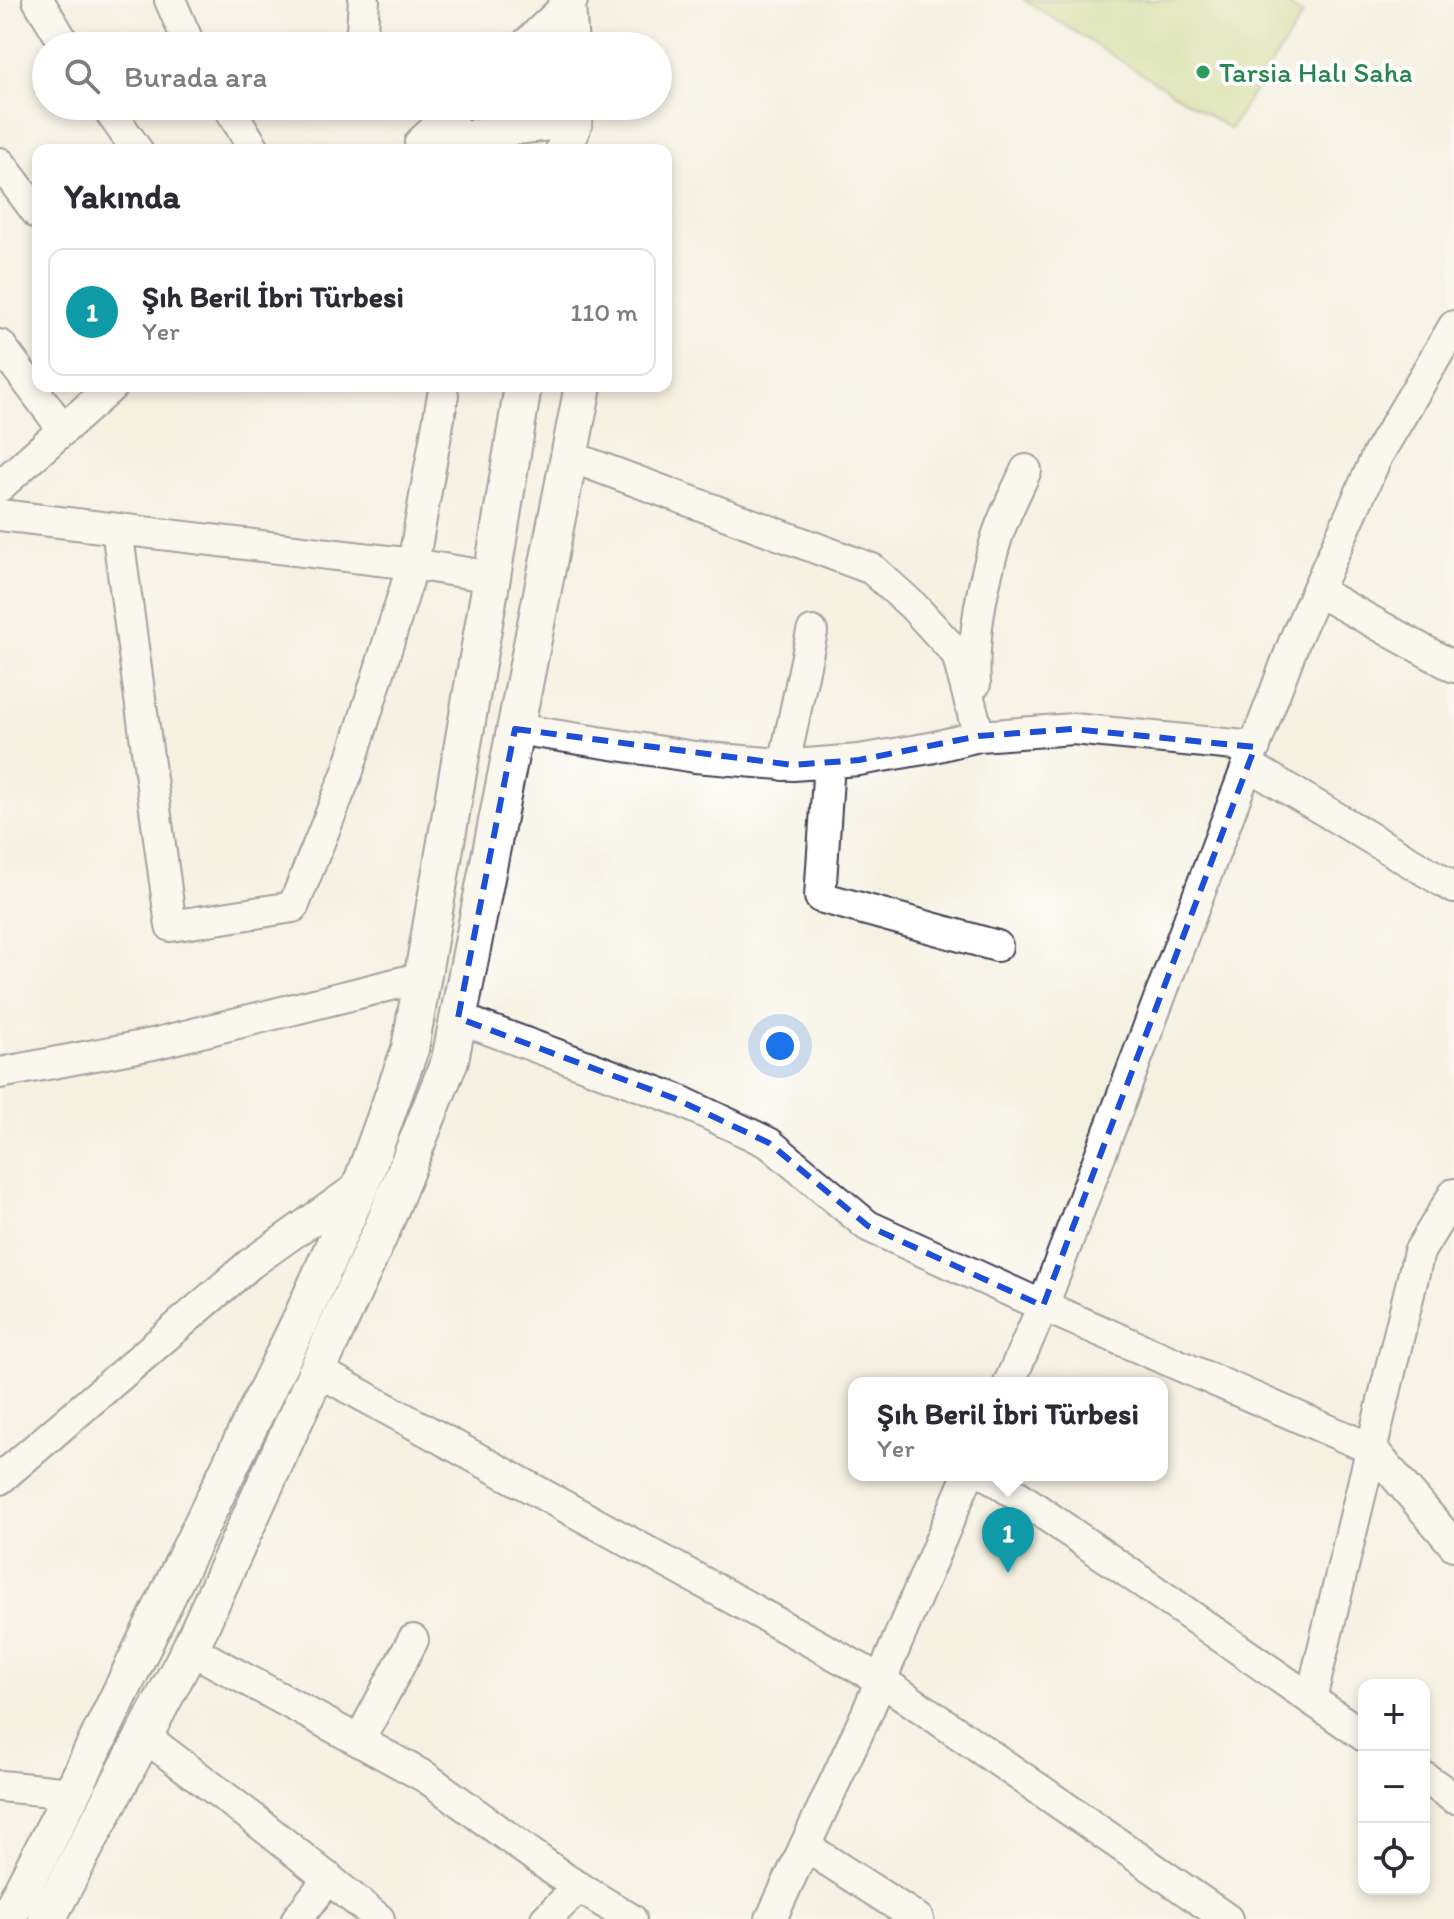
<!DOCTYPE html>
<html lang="tr">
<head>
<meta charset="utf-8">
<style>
	body { margin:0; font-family:Itim,sans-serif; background:#f2f2f3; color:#2b2b33 }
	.controls { position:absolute; right:24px; bottom:24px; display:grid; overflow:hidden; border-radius:16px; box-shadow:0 4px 12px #0003 }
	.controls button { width:72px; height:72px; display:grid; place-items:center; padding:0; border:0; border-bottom:2px solid #e1e1e2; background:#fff; color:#2b2b33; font:40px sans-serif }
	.you { position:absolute; left:780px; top:1046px; width:28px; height:28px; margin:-20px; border:6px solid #fff; border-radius:50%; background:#1a73e8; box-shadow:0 0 0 12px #1a73e833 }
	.badge { display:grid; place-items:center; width:52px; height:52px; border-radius:50%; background:#1f6fb2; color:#fff; font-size:26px; font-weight:700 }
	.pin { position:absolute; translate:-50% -66px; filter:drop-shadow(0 2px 4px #0008) }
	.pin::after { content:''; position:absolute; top:42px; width:28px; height:24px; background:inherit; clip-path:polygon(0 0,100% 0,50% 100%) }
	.popup { position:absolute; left:848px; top:1377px; width:320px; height:104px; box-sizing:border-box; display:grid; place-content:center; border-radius:16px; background:#fff; filter:drop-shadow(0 2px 6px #0005); font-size:26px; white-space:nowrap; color:#7c7c81 }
	.popup b { font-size:30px; color:#2b2b33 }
	.popup::after { content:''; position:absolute; left:50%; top:100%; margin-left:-16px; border:16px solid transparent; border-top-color:#fff }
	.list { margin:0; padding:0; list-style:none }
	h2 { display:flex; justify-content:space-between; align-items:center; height:104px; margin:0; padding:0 32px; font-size:34px }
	h2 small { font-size:26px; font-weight:400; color:#7c7c81 }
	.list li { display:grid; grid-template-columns:52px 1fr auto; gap:24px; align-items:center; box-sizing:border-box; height:128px; margin:0 16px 16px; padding:0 16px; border:2px solid #e1e1e2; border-radius:16px }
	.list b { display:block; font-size:30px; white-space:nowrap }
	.list p { margin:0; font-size:26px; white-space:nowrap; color:#7c7c81 }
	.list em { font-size:26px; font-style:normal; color:#7c7c81 }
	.icon { flex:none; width:44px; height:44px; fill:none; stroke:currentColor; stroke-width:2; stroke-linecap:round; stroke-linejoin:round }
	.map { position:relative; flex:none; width:1454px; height:1919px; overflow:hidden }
	.search { position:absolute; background:#fff; box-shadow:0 4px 12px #0003; left:32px; top:32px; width:640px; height:88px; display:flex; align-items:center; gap:20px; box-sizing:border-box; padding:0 28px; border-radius:44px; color:#7c7c81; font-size:30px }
	.panel { position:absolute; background:#fff; box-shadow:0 4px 12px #0003; left:32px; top:144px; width:640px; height:248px; border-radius:16px }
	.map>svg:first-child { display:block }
	.green { fill:#bdd479; stroke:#707b5a; stroke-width:2 }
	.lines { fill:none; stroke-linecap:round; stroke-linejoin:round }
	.minor-casing { stroke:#424154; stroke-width:34 }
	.tertiary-casing { stroke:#424154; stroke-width:40 }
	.minor { stroke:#fff; stroke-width:30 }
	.tertiary { stroke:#fff; stroke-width:36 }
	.marked { fill:none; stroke:#1d4ed8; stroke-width:6; stroke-dasharray:16 10; stroke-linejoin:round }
	.leisure-dot { fill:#2e9e5b; stroke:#fff; stroke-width:3 }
	.labels { text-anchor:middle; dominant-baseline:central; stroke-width:8; stroke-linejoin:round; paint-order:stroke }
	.leisure-label { font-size:28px; fill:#27864d; stroke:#fff; text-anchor:start }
</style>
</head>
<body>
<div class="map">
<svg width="1454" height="1919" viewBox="0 0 1454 1919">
	<rect width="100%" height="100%" fill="#fff"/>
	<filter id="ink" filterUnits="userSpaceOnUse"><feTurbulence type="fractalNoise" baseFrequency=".0125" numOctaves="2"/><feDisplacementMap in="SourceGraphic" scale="16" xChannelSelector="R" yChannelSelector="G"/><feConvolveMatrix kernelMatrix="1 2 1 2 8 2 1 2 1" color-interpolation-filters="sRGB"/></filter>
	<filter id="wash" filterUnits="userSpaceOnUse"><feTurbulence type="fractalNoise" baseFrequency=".006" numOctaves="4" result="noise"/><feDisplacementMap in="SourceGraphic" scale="32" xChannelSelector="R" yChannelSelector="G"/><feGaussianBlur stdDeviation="1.8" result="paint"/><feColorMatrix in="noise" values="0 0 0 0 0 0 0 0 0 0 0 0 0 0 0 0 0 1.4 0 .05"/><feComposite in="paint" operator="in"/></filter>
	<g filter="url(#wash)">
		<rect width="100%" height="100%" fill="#f5f1e1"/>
		<!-- green -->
		<path class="green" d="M1024,0H1280L1303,15L1230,129Z"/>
	</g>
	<g filter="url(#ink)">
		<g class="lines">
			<!-- minor casing -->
			<g class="minor-casing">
				<g id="minor">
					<path d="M38,0L66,46"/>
					<path d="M170,0L190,46"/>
					<path d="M361,46L364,0"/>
					<path d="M524,46L567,5L568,0"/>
					<path d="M106,106L137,150"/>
					<path d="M228,106L255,150"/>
					<path d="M422,141L574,122"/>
					<path d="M420,143L459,106"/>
					<path d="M0,163L38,214"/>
					<path d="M0,345L63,429"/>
					<path d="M569,456L872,569L913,606L957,654L979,736"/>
					<path d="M0,486L112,386"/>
					<path d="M0,515L413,564L492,577"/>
					<path d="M117,529L171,926L293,907L348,771L413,564L443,395"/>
					<path d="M1317,591L1454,667"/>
					<path d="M975,684C972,636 982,586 996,540C1003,516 1016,493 1026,470"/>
					<path d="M515,729L695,757L793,765L859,760L930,748L979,736L1073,729L1255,747"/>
					<path d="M829,763L820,897L997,946"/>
					<path d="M784,765L812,632"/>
					<path d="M1248,765L1454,888"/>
					<path d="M458,1018L676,1099L769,1143L868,1226L1043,1306L1372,1449L1454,1545"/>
					<path d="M0,1073L153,1044L423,977"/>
					<path d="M318,1371L881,1680L1227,1919"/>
					<path d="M1009,1383L1043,1306L1296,637L1377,456L1454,326"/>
					<path d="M988,1475L1364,1736"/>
					<path d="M0,1479L250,1264L361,1185"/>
					<path d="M190,1649L427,1778L567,1880L631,1919"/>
					<path d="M1311,1699L1419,1252L1454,1194"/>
					<path d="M144,1736L254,1819L379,1919"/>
					<path d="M359,1741L413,1640"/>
					<path d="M1424,1777L1454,1798"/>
					<path d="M0,1786L72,1793"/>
					<path d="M805,1846L918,1919"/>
					<path d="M297,1919L329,1878"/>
					<path d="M546,1919L579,1887"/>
					<path d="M771,1919L867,1713L968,1475"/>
				</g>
			</g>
			<!-- tertiary casing -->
			<g class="tertiary-casing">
				<g id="tertiary">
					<path d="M569,0L567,5L570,46"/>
					<path d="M564,150L574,122L573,106"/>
					<path d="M7,1919L72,1793L302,1317L361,1185L410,1049L492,577L523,386"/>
					<path d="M47,1919L190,1649L383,1227L450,1060L583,386"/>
				</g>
			</g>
			<!-- minor -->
			<use href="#minor" class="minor"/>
			<!-- tertiary -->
			<use href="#tertiary" class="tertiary"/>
		</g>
	</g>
	<!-- marked area -->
	<path d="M0 0H1454V1919H0ZM515,729L793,765L859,760L979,736L1073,729L1255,747L1043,1306L868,1226L769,1143L676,1099L458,1018Z" fill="#f5f1e1" fill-opacity=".55" fill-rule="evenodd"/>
	<path class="marked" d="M515,729L793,765L859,760L979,736L1073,729L1255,747L1043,1306L868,1226L769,1143L676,1099L458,1018Z"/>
	<!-- markers -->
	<circle class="leisure-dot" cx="1203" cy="72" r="8"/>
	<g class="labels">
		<!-- leisure labels -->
		<g class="leisure-label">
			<text x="1219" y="72">Tarsia Halı Saha</text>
		</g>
	</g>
</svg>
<div class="controls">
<button>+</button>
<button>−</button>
<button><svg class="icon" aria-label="locate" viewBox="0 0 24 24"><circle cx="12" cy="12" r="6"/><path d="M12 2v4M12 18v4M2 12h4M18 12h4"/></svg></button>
</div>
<div class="you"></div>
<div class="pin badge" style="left:1008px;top:1573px;background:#0f9aa8">1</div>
<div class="popup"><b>Şıh Beril İbri Türbesi</b>Yer</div>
<div class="search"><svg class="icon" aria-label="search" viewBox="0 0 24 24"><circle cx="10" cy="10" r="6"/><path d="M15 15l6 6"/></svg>Burada ara</div>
<section class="panel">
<h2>Yakında<small></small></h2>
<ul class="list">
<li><span class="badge" style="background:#0f9aa8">1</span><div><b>Şıh Beril İbri Türbesi</b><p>Yer</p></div><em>110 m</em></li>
</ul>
</section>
</div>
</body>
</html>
